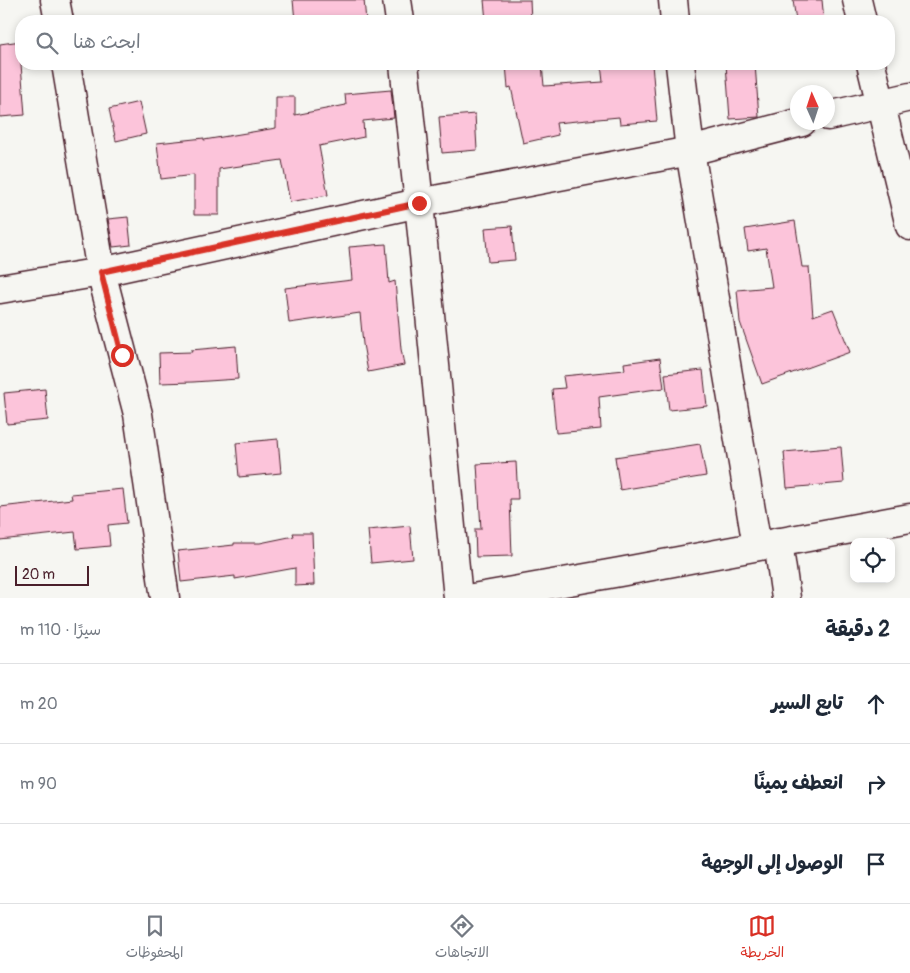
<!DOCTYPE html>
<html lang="ar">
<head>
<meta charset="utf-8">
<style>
	body { margin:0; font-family:Pangolin,"Playpen Sans Arabic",sans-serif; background:#f6f6f7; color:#1f2937; direction:rtl }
	.controls { position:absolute; right:15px; bottom:15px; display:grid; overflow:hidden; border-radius:10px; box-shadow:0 2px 8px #0003 }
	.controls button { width:45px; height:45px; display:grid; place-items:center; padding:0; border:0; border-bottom:1px solid #e0e1e3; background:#fff; color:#1f2937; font:25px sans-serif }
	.compass { position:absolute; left:790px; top:85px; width:45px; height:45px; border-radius:50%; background:#fff; box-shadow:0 2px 8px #0003; rotate:357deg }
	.scale { position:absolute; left:15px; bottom:12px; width:74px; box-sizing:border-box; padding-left:5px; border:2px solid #4a1f2b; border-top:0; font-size:14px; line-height:18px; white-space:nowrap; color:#4a1f2b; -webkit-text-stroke:4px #f6f6f2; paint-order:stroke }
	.stop { position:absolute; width:15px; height:15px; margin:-11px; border:4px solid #d93025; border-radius:50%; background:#fff }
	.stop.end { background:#d93025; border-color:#fff; box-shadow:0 1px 5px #0008 }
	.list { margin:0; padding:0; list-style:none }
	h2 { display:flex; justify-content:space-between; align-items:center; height:65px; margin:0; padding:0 20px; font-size:21px }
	h2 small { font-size:16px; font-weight:400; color:#747a83 }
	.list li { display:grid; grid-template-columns:32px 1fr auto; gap:15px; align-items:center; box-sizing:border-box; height:80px; padding:0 20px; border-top:1px solid #e0e1e3 }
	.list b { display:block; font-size:19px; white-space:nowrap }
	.list em { font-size:16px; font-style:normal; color:#747a83 }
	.icon { flex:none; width:28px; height:28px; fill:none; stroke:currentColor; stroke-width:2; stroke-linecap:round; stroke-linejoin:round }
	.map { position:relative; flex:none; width:910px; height:598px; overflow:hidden; direction:ltr }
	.search { position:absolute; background:#fff; box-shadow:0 2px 8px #0003; left:15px; right:15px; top:15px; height:55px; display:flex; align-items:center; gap:12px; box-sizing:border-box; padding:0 18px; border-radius:20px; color:#747a83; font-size:19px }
	.sheet { height:305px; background:#fff }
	nav { display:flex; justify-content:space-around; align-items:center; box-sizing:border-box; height:70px; border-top:1px solid #e0e1e3; background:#fff; font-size:14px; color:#747a83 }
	nav a { display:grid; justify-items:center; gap:2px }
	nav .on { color:#d93025 }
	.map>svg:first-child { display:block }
	.building { fill:#fcc4da; stroke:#4a1f2b }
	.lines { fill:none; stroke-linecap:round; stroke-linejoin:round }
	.minor-casing { stroke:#4a1f2b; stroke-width:31 }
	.minor { stroke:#f6f6f2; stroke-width:28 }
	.route { stroke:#d93025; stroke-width:6 }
</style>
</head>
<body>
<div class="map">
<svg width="910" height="598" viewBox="0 0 910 598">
	<rect width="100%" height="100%" fill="#f6f6f2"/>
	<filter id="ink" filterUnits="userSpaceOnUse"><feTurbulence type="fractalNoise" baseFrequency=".02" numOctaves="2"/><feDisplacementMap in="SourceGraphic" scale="10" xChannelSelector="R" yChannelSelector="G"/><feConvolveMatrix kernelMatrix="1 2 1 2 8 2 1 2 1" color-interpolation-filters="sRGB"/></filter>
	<g filter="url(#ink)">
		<!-- building -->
		<g class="building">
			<path d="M293,0H364L366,21H295Z"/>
			<path d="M484,0H530L531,21H486Z"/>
			<path d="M793,0H822L824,21H796Z"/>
			<path d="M21,41V64L25,115L0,117V44Z"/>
			<path d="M506,64H542L544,86L603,82L601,64H652L657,121L620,124L619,117L556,123L558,135L523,143L511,87L508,88Z"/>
			<path d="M726,64H755L759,117L730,119Z"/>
			<path d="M391,90L394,118L363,121L364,137L319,146L328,195L290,202L282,160L219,169V215H194V175L161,179L157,143L204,138V140L276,128V97H295V115L346,105L345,94Z"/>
			<path d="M139,102L146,134L116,141L109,109Z"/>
			<path d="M475,114L477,150L442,153L439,117Z"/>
			<path d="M128,217L131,245L113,247L108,219Z"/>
			<path d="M795,221L802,267H809L813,316L833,309L850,352L762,384L740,322L737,290L772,287L766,248L748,251L745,229Z"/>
			<path d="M512,226L515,260L488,262L485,228Z"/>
			<path d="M386,244L389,283L395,281L401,349L404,365L368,372L363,344L360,313L289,323L285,288L352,280L349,247Z"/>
			<path d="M236,346L238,379L193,382L160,383L159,353L192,352L191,350Z"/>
			<path d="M660,358L664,388L599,397L601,429L556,433L552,389L565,388L563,376L625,370L624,363Z"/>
			<path d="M703,370L707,406L669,410L665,374Z"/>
			<path d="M45,389L48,420L7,424L4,393Z"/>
			<path d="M278,439L281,473L239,477L236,443Z"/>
			<path d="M700,444L706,476L620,490L615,457Z"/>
			<path d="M841,447L844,483L787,488L784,452Z"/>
			<path d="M516,462L518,499H510L512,556L476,557L475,529H481L477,464Z"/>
			<path d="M123,489L127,523L108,525L110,546L77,549L75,532L0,540V507L72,499L71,494Z"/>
			<path d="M410,526L413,559L371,563L368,530Z"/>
			<path d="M293,533H312L314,585L295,586V568L235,579V576L181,582L178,551L234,545V543H260L294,536Z"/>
		</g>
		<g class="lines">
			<!-- minor casing -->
			<g class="minor-casing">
				<g id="minor">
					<path d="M55,0L59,21"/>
					<path d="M397,0L400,21"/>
					<path d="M673,0L675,21"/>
					<path d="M857,0L862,21"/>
					<path d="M66,64L101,272L138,414L165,598"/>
					<path d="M404,64L419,203L458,598"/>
					<path d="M680,64L690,151L757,546"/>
					<path d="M871,64L910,226"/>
					<path d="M828,116L910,97"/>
					<path d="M0,289L101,272L419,203L690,151L802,122"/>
					<path d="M778,542L786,598"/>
					<path d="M473,598L620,572L910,518"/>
				</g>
			</g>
			<!-- minor -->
			<use href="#minor" class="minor"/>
		</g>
	</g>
	<g class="lines" filter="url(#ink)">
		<!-- route -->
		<path class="route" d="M122,355L101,272L419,203"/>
	</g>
</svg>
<div class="controls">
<button><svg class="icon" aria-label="locate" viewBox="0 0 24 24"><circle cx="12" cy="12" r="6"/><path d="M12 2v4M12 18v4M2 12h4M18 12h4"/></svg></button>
</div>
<svg class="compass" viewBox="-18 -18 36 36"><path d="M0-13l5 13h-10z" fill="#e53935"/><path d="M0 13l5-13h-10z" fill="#747a83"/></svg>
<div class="scale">20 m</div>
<div class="stop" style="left:122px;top:355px"></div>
<div class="stop end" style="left:419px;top:203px"></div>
<div class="search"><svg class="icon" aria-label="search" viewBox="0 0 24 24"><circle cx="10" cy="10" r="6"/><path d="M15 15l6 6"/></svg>ابحث هنا</div>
</div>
<section class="sheet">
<h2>2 دقيقة<small>سيرًا · 110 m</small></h2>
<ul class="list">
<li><svg class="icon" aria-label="ahead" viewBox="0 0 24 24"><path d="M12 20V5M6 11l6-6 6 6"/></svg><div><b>تابع السير</b></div><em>20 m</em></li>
<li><svg class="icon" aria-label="right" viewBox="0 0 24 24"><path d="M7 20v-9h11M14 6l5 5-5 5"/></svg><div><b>انعطف يمينًا</b></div><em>90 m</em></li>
<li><svg class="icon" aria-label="arrive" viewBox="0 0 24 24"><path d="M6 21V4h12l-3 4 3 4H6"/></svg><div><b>الوصول إلى الوجهة</b></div></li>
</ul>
</section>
<nav>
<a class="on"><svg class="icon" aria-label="map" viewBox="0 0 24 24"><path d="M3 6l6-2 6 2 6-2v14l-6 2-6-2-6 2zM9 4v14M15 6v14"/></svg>الخريطة</a>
<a><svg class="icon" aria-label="directions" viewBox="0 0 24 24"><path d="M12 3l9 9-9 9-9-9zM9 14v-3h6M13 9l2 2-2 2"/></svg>الاتجاهات</a>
<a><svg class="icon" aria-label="saved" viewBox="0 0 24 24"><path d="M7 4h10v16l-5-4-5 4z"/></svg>المحفوظات</a>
</nav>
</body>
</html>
